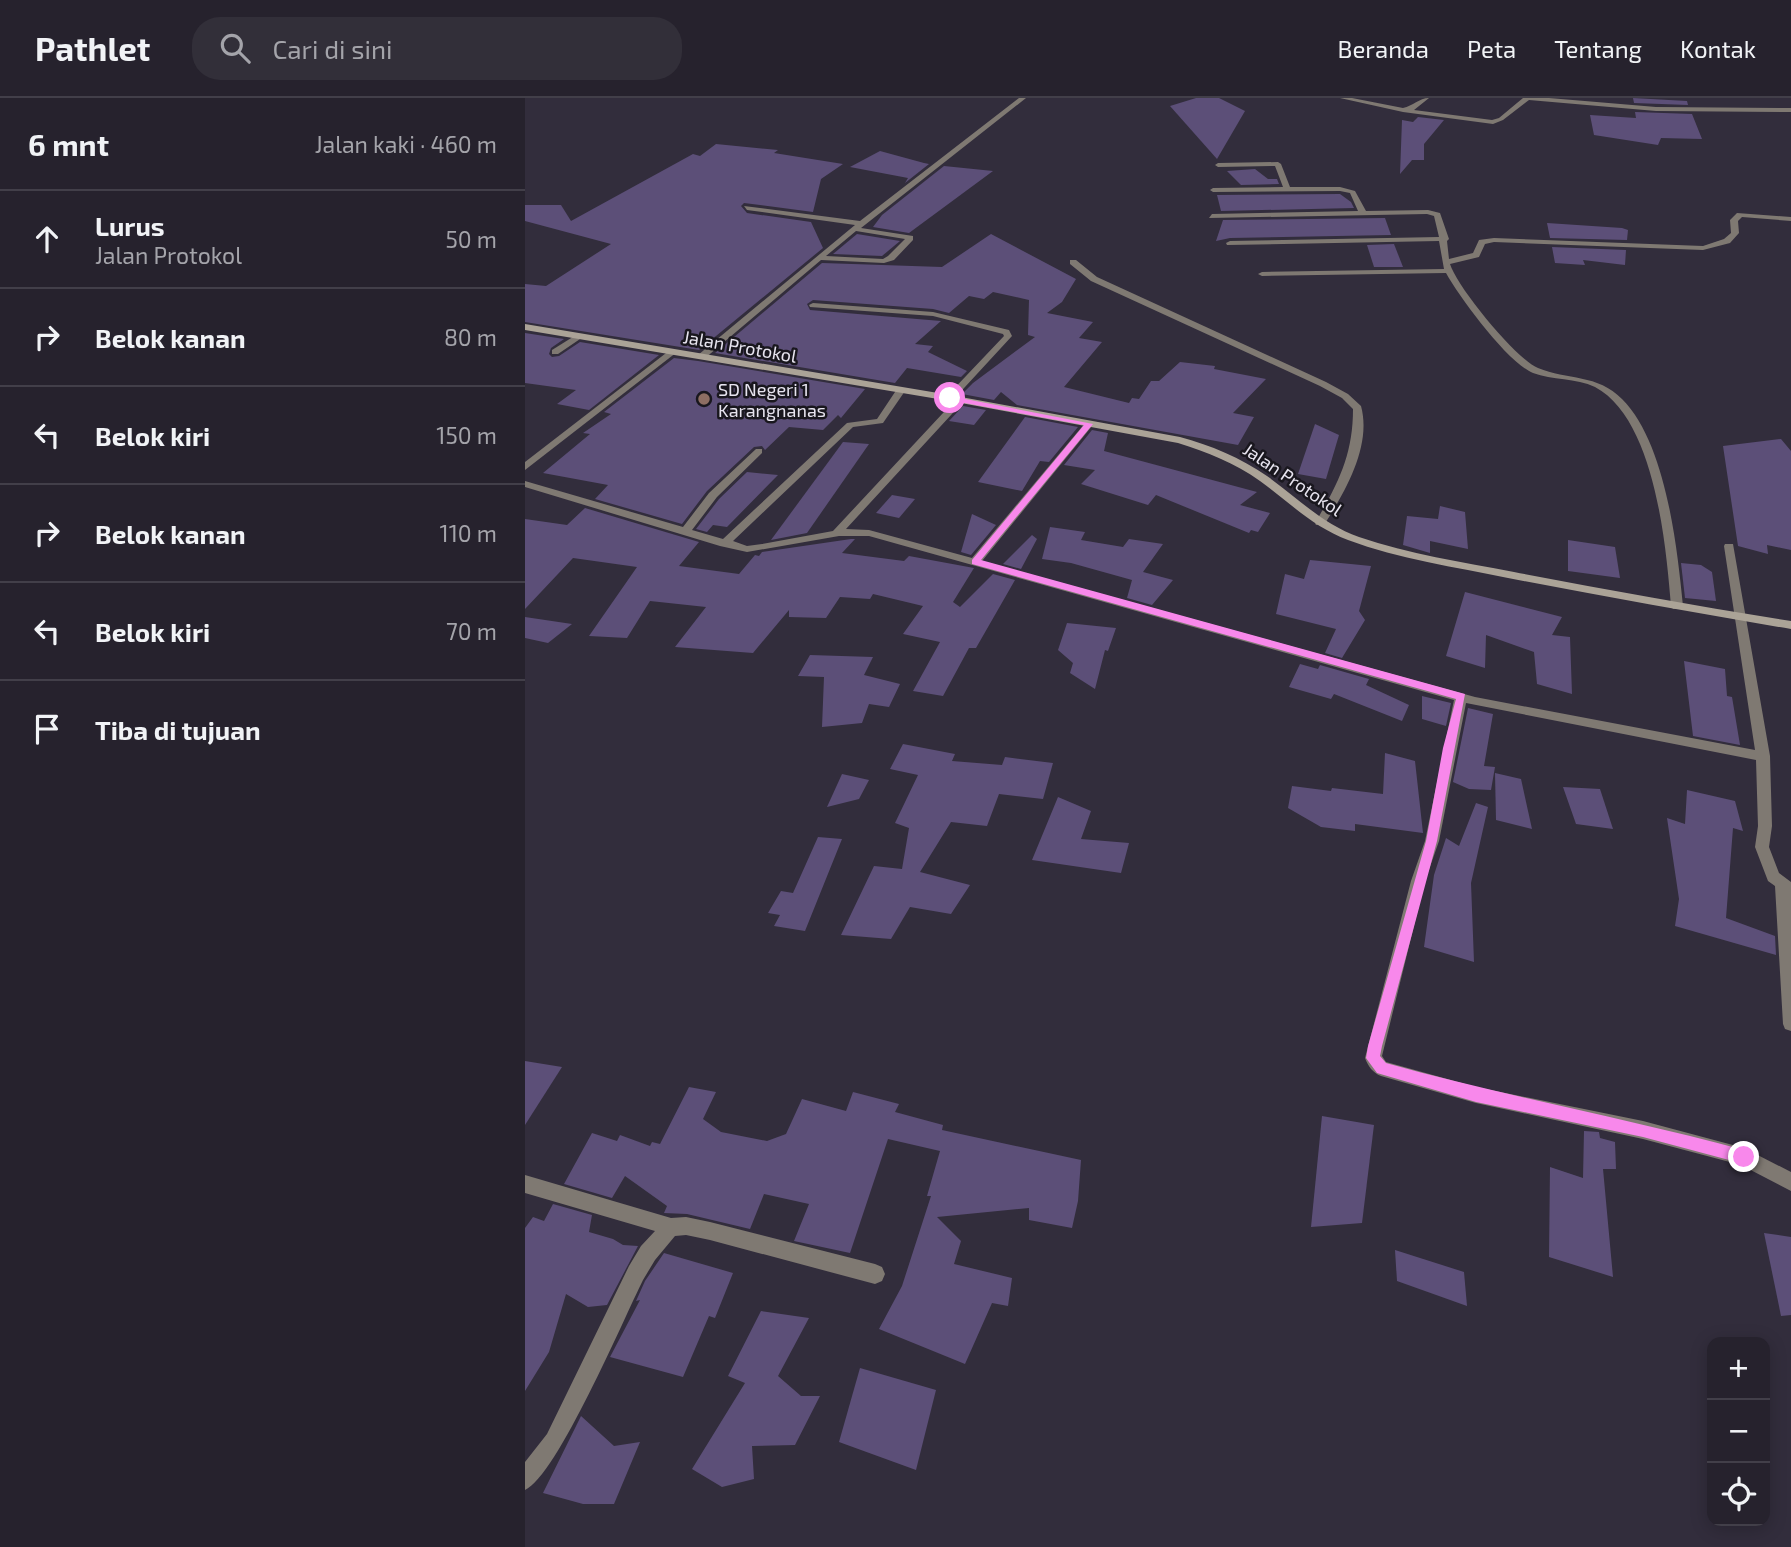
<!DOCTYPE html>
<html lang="id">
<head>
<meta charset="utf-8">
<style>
	body { margin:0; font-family:"Exo 2",sans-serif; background:#322f39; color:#f1f3f6 }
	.controls { position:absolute; right:21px; bottom:21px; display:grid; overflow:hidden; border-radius:14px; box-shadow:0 4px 18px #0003 }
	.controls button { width:63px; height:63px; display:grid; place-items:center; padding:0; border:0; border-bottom:2px solid #423f49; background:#26222d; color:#f1f3f6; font:35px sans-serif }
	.stop { position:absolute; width:21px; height:21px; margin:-16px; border:5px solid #f888eb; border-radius:50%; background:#fff }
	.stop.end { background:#f888eb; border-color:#fff; box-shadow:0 2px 7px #0008 }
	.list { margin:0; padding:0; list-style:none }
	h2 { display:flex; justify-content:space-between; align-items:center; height:91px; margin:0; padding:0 28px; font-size:30px }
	h2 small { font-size:23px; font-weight:400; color:#a4a4aa }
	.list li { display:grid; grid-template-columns:46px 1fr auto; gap:21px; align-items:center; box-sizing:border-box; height:98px; padding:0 28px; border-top:2px solid #423f49 }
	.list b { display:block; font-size:26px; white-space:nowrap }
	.list p { margin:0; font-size:23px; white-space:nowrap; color:#a4a4aa }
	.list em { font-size:23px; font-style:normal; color:#a4a4aa }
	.icon { flex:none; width:38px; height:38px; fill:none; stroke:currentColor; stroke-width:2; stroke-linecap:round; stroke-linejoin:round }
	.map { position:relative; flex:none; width:1266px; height:1449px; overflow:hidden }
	header { display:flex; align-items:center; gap:42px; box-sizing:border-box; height:98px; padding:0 35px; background:#26222d; border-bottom:2px solid #423f49 }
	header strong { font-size:33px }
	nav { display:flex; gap:38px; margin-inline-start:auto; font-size:24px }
	.search { width:490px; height:63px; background:#322f39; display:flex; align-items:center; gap:18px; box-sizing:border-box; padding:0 24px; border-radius:28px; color:#a4a4aa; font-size:26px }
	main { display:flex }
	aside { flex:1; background:#26222d }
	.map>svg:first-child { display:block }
	.building { fill:#5c4f78 }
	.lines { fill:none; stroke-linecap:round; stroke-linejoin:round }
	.street { fill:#7f7972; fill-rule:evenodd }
	.secondary { fill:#aba397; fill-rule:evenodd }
	.route { fill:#f888eb }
	.education-dot { fill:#8d6e63; stroke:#19171e; stroke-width:2.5 }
	.labels { text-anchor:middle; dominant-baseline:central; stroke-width:5; stroke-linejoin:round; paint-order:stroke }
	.far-street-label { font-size:18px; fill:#e7e4ef; stroke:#19171e }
	.far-poi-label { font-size:18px; fill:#e7e4ef; stroke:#19171e; text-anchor:start }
</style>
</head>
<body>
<header>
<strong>Pathlet</strong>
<div class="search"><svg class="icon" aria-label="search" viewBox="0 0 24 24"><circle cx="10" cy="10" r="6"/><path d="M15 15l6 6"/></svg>Cari di sini</div>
<nav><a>Beranda</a><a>Peta</a><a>Tentang</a><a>Kontak</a></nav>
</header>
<main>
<aside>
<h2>6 mnt<small>Jalan kaki · 460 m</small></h2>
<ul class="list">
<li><svg class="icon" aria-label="ahead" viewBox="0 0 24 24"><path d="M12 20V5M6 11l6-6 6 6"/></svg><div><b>Lurus</b><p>Jalan Protokol</p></div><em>50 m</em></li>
<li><svg class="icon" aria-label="right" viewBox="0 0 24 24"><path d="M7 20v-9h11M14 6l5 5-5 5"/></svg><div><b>Belok kanan</b></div><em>80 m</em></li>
<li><svg class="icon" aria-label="left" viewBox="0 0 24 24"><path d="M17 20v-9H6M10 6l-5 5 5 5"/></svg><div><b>Belok kiri</b></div><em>150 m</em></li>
<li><svg class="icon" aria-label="right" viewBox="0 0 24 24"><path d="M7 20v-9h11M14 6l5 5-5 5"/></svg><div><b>Belok kanan</b></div><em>110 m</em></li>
<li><svg class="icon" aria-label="left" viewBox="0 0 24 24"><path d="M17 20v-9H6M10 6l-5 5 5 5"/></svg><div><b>Belok kiri</b></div><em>70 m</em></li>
<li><svg class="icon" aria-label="arrive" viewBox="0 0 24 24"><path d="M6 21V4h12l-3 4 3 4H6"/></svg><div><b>Tiba di tujuan</b></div></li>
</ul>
</aside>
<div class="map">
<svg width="1266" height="1449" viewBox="0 0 1266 1449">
	<rect width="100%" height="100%" fill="#322d3c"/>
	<!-- building -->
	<g class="building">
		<path d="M671,0H694L720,13L692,61L645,8Z"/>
		<path d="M1108,0L1162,3L1163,7L1109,5Z"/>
		<path d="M1110,14L1167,16L1177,41L1136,40L1133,47L1069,37L1065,17L1111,20Z"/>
		<path d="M893,19L919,22L899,46V62H887L875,76L877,22L888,24Z"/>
		<path d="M191,46L253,52L249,55L318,66L296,81L288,114L219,105L216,108L222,115L286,124L298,150L174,252L0,224V186L21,188L86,146L0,123V107H36L46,123L168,56L175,58Z"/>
		<path d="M355,53L399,65L404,66L380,85L383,80L325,69Z"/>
		<path d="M419,68L468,73L384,135L348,129L357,117Z"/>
		<path d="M730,71L743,81H752L754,86L716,87L702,73Z"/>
		<path d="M815,96L826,104L829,110L696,113L692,97Z"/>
		<path d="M860,120L866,137L705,140L691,143L698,122Z"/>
		<path d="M1022,125L1097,130L1103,132L1102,142L1025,140Z"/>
		<path d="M332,136L375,143L357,158L308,156Z"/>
		<path d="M466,136L551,181L537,204L522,215L568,224L554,240L577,244L539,289L604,305L607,300L614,301L626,283H634L655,264L690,268L689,271L741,281L708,315L729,319L713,347L492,307L476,294L469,302L437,296L448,285L510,239L503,237L504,202L468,194L459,201L444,198L424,215L408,211L288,202L282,206L285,212L416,223L390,246L408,248L403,254L442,273L436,279L382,270L370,285L190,255L297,165L417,169Z"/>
		<path d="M869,146L878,169H849L842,147Z"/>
		<path d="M1027,149L1101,152L1100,167L1058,162L1060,167L1030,165Z"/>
		<path d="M0,235L39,241L26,250L24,256L27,259L34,258L55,244L134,257L64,312L32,306L51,292L0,285Z"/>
		<path d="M149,260L173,263L340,291L316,320L313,317L298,332L264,329L240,352L237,348L229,349L182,393L157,426L70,401L83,387L18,375L65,336L58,335L86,316L79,314Z"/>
		<path d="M438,308L461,312L449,327L424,323Z"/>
		<path d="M500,319L553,329L524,364L515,363L497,393L453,384Z"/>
		<path d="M790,326L814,337L801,381L773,376Z"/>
		<path d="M567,332L583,335L579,353L732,394L715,407L745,415L733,434L726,432L724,435L631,397L623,407L556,386L570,372L539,367Z"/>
		<path d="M1256,341L1266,353V452L1242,447L1243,456L1213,448L1198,348Z"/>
		<path d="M318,344L344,346L282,435L246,442Z"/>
		<path d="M222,374L253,377L202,429L188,427L182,434L171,431L194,401Z"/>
		<path d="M367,397L390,401L374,420L351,415Z"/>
		<path d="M915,408L940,414L943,451L905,443V455L878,447L882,418L913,421Z"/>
		<path d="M60,410L174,444L154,468L214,476L230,457L234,458L237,454L326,441H330L317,455L379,463L384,458L449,470L428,504L435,509L468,476L490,482L451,550H444L418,598L388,593L415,544L378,536L398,508L348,496L345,501L315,499L301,520L264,519V512L228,555L150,549L181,509L125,503L102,540L64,538L112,469L48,460L0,511V421L42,427Z"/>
		<path d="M447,416L471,427L446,457L436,454Z"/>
		<path d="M525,429L560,434L556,442L598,449L604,441L638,446L618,474L648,482L627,507L602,500L607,482L546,465L517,461Z"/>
		<path d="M507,437L512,441L496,471L478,466Z"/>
		<path d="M1043,442L1090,449L1095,480L1043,473Z"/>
		<path d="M785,462L846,468L834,513L840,522L817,560L800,555L811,531L751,516L760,476L779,481Z"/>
		<path d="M1156,465L1176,467L1187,474L1191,503L1160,500Z"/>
		<path d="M940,494L1037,519L1027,537L1045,539L1047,596L1012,586L1009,554L961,537L960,570L921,558Z"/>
		<path d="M0,519L47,526L23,545L0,540Z"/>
		<path d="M542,525L591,530L583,553L580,552L570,591L545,575L548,565L533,552Z"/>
		<path d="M285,557L348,559L339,577L375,586L364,609L344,606L337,625L297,629L299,579L273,578Z"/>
		<path d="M1159,563L1200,571L1202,598L1207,599L1215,647L1168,638Z"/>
		<path d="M775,566L793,571L795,567L844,581L841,587L884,607L877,623L809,596L806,601L764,589Z"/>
		<path d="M897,598L926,605L921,628L897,621Z"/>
		<path d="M943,610L968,616L959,668L970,669L966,692L944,691L928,684Z"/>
		<path d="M378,646L430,656L427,663L477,667L480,659L528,665L518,701L474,696L462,728L426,724L395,774L445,787L426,816L385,809L366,841L316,837L349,768L377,771L384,730L370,725L393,677L365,671Z"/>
		<path d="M860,655L890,663L898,735L830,726V733L796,729L763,710L767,688L806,693L807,690L858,696Z"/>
		<path d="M970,675L996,681L1007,731L971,722Z"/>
		<path d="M317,676L344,682L334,701L302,709Z"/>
		<path d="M1038,689L1075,691L1088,731L1051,726Z"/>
		<path d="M1162,692L1210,703L1218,733L1208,730L1201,820L1250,838L1251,857L1150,828L1154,801L1142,720L1160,726Z"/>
		<path d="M533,699L566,713L556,741L604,745L596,775L507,762Z"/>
		<path d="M951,705L963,709L946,785L949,864L899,849L909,777L921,740L934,748Z"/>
		<path d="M293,739L317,741L280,833L249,828L255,817L243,815L256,793L268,795Z"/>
		<path d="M0,963L37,969L0,1027Z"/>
		<path d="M164,989L191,994L178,1021L196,1034L242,1043L261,1036L277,1001L321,1013L328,994L374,1006L370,1014L418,1027L417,1032L556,1062L553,1103L547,1130L504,1122V1110L412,1119L436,1143L429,1166L487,1180L483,1208L467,1205L440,1266L354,1231L377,1188L406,1098H402L415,1053L363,1041L325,1155L269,1143L284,1106L239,1096L225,1131L162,1116L139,1115L142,1108L100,1078L87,1100L39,1086L67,1035L92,1043L95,1037L125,1048L127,1044L135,1046Z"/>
		<path d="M797,1018L849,1027L837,1125L786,1129Z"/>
		<path d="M1059,1033L1074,1034L1075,1040L1090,1044L1091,1071H1078L1088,1179L1024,1159L1025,1069L1058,1080Z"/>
		<path d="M28,1106L67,1117L64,1134L88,1141L98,1147L113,1148L82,1207L63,1209L41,1196L24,1254L0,1293V1130L8,1119L19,1123Z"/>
		<path d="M1239,1135L1266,1139V1217L1256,1218Z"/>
		<path d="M870,1152L939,1174L942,1208L872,1183Z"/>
		<path d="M139,1155L208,1175L190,1220L184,1218L158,1279L85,1259L115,1202L111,1203L120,1183Z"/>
		<path d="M236,1213L284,1220L253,1278L276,1298H295L270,1347L227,1348L229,1381L197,1389L167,1371L220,1285L203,1278Z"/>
		<path d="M335,1270L411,1292L391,1372L314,1344Z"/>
		<path d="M56,1318L89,1348L115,1344L89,1406H58L18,1395Z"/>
	</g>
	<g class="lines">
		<!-- street -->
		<g class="street">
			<path d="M494,0H501L336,130L388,138V142L369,162L359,165L296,162L179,261H173V257L330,127L222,112L219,108L335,123ZM331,133L380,141L363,158L358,161L301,158Z"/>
			<path d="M815,0H827L878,10C888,8 894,0 904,0L889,12L967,22L974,20L998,0H1024L1131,9L1266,10V14L1131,13L1004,2L978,22L968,26L878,14Z"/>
			<path d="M753,64L756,66L765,89H815L830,93L841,113L903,112L915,115L924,141L922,143L924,161L948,155L954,142L969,140L1178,148L1199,141L1206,135L1205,122L1212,115L1266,119V123L1217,119L1213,123L1214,135L1205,145L1178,152L969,144L960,146L954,159L925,166C932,189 991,261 1013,270C1042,282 1073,276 1097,301C1141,345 1152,448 1158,508L1156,511H1148L1146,508C1141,447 1130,321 1070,289C1051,280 1027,282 1008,275C983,265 935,200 921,175L737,178L733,176L737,174L919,171L914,143L702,147L701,145L705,143L914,139L909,118L902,116L684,120L687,116L833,113L825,95L815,93L688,94L685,92L688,90L758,89L750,68L693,69L690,67L693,65Z"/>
			<path d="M545,162H551L572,179L801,284L823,296L836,308C847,348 820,394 799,427H791L790,425C813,386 828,357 828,311L817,300L795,288L566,183L545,166Z"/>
			<path d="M288,205L408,214L484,232L487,238L428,302H422V298L479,238L478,236L408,218L285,209L284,207Z"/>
			<path d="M51,237L58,239L33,256H27V252Z"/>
			<path d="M145,252L152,254L0,372V364Z"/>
			<path d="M372,291L380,293L358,325L328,329L208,443L222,448L237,446L308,433L432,300L435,299L440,302L438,304L321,431L344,432L447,460L561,324L564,323L569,326L567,328L457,463L950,599L1230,652L1199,448L1200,446H1208L1245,658L1247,728L1244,749L1254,775L1266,784V933L1260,931L1258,926L1250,788L1243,783L1230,749L1233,728L1231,662L941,605L914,743L900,783L857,958L861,964L951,989L1118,1023L1219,1050L1266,1074V1093L1216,1067L1118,1041L951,1005L856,978C848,975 843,968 840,960L886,783L900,743L929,602L344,438H314L222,454L195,448L0,389V383L158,429L184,395L231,351H237V355L192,399L167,432L198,441L322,325L352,321Z"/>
			<path d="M0,1077L146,1120L161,1119L185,1124L350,1166L357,1169L360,1176L357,1183L350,1186L185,1142L161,1137L150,1138L130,1162L118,1182C99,1220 32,1378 0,1392V1364L22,1336L104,1168L116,1148L130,1133L0,1095Z"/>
		</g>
		<!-- secondary -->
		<path class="secondary" d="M0,226L425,297L655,339C685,347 716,360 742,378C773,400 797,426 834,439C884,456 937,464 989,474C1081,492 1173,508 1266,523V531C1171,515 1077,498 983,480C930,469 874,461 823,442C788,429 764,404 735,383C710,365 682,354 653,345L425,303L0,232Z"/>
	</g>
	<!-- route -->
	<path class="route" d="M425,298L568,326L456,462L940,596L912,743L857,948L855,958L861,965C979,998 1100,1020 1219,1052L1224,1054L1226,1059L1224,1064L1219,1066L1118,1039L951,1004L852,975L841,960L843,948L901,743L918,650L931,601L447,466V462L559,327L423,302Z"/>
	<!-- markers -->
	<circle class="education-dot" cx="179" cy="301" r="7"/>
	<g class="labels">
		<!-- far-street labels -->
		<g class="far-street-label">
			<text transform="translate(215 248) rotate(10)">Jalan Protokol</text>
			<text transform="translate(768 381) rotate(34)">Jalan Protokol</text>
		</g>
		<!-- far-poi labels -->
		<g class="far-poi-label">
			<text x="193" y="291">SD Negeri 1<tspan x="193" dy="21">Karangnanas</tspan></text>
		</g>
	</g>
</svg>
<div class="controls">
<button>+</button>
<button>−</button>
<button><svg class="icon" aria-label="locate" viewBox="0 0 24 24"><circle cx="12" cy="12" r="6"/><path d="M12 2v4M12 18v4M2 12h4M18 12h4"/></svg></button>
</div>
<div class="stop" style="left:425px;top:300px"></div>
<div class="stop end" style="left:1219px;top:1059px"></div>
</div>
</main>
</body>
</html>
